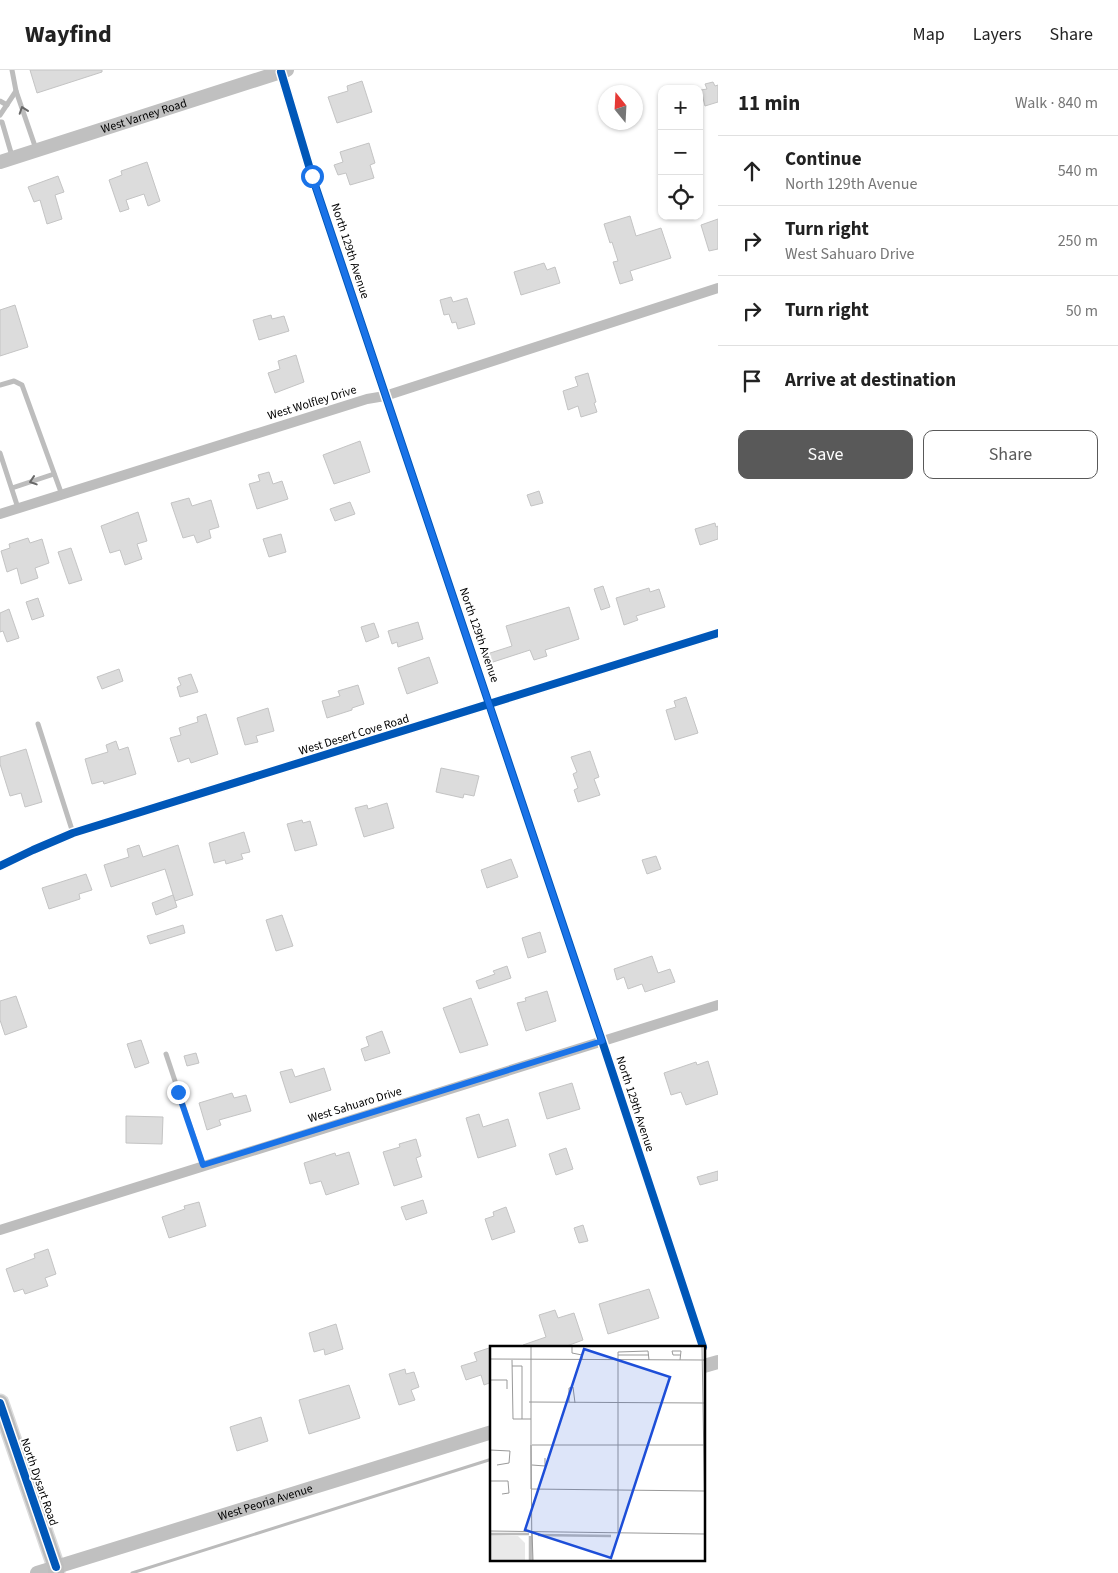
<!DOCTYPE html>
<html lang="en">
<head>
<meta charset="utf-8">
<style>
	body { margin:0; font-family:"Source Sans 3",sans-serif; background:#f2f2f2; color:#222 }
	.controls { position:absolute; right:15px; top:15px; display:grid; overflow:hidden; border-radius:10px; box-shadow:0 1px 4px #0004 }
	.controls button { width:45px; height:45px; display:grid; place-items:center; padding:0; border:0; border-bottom:1px solid #e0e0e0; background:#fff; color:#222; font:25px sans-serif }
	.compass { position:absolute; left:598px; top:15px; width:45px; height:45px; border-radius:50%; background:#fff; box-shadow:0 1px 4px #0004; rotate:342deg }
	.stop { position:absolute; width:15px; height:15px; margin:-11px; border:4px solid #1a73e8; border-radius:50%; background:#fff }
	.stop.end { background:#1a73e8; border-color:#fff; box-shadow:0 1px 5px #0008 }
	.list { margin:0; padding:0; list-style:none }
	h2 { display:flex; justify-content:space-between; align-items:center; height:65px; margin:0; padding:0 20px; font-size:21px }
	h2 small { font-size:16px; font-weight:400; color:#767676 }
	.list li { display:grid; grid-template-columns:32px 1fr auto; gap:15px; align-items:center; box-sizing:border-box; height:70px; padding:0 20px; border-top:1px solid #e0e0e0 }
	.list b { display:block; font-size:19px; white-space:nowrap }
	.list p { margin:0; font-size:16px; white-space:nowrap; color:#767676 }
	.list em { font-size:16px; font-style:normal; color:#767676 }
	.actions { display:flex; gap:10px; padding:15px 20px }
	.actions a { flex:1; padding:11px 0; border:1px solid #595959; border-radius:10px; text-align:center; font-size:18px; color:#595959 }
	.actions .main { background:#595959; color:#fff }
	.icon { flex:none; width:28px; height:28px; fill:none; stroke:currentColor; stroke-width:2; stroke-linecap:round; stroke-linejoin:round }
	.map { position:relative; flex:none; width:718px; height:1503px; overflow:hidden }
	header { display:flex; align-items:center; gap:30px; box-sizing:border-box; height:70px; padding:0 25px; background:#fff; border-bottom:1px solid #e0e0e0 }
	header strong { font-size:24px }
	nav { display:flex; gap:28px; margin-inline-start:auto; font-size:18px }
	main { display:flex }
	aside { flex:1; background:#fff }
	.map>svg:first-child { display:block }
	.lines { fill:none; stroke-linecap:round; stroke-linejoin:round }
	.stream { stroke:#bbb; stroke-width:3 }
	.building { fill:#dcdcdc; stroke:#c4c4c4 }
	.primary-casing { stroke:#dbdbdb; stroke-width:19 }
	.lane { stroke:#bdbdbd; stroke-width:5 }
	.street { stroke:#bdbdbd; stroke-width:10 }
	.secondary { stroke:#c0c0c0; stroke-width:14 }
	.primary { stroke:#bdbdbd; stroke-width:16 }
	.cycleway-casing { stroke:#fff; stroke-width:11 }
	.cycleway { stroke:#0057b8; stroke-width:8 }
	.oneway { stroke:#686868 }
	.route { stroke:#1a73e8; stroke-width:6 }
	.labels { text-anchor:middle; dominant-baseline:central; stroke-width:4; stroke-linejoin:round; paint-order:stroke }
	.street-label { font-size:12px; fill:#000; stroke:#fff }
	.inset-river { fill:none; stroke:#bbb; stroke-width:2.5 }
	.inset-road { fill:none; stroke:#999; stroke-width:1 }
	.view { fill:#1d4ed8; fill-opacity:0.15; stroke:#1d4ed8; stroke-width:2.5 }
	.inset-edge { fill:none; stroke:#000; stroke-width:2.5 }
</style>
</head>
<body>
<header>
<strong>Wayfind</strong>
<nav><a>Map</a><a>Layers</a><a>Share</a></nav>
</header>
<main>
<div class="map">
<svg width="718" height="1503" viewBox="0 0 718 1503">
	<rect width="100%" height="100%" fill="#fff"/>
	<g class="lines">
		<!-- stream -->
		<path class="stream" d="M132,1503L492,1389"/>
	</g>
	<!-- building -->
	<g class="building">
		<path d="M30,0H102V2L37,23Z"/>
		<path d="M362,11L372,42L337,53L328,27L348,21L347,16Z"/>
		<path d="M713,12L715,16L718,15V32L705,36L701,20L707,19L705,14Z"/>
		<path d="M369,73L375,93L370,95L374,108L350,115L346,103L338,105L334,95L343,92L340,82Z"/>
		<path d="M147,92L160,131L148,136L144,124L126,130L129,139L120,142L109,110L122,105L121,101Z"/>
		<path d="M58,106L64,122L55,125L62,149L47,154L40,130L34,132L28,117Z"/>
		<path d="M630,146L636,166L661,158L671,188L630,201L633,210L620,214L613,192L618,191L612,172L610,173L604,154Z"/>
		<path d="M718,149V179L709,181L701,155Z"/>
		<path d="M544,193L547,200L555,197L560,213L521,225L514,202Z"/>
		<path d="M451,227L453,232L467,228L475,254L458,259L456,252L452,253L449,244L444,245L440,230Z"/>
		<path d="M15,235L28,277L0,286V240Z"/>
		<path d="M271,245L272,249L284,246L289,261L259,270L253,250Z"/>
		<path d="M296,285L304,312L275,323L268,303L280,299L278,291Z"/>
		<path d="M588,303L596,332L594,333L597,342L581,347L578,336L568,340L563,321L578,316L575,307Z"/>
		<path d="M360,371L370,402L334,414L323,385Z"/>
		<path d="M269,402L273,414L282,411L288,429L257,439L249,414L260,411L258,405Z"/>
		<path d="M539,421L543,433L531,436L527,425Z"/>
		<path d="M189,428L192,436L211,430L219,457L209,460L211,468L197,473L194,465L183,468L171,433Z"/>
		<path d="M350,432L355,444L335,451L330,439Z"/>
		<path d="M138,442L147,471L137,474L142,489L125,495L120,480L110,483L101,456Z"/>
		<path d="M715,453L716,457L718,456V469L700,475L695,459Z"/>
		<path d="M281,464L286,482L269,487L263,469Z"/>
		<path d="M28,468L30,473L42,469L49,493L35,498L38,508L21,514L17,498L7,502L1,481L10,478L9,474Z"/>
		<path d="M71,478L82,510L69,514L58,482Z"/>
		<path d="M603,516L610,537L601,540L594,519Z"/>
		<path d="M649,518L650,522L659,519L665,537L636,546L638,550L624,555L616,528Z"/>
		<path d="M38,528L44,546L32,550L26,532Z"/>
		<path d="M569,537L579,569L545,580L547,586L534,590L530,580L490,593L487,584L512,576L506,556Z"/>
		<path d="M9,539L19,568L7,572L3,561L0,562V543Z"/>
		<path d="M418,552L423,569L398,577L397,572L392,574L388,561Z"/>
		<path d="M374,553L379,567L366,572L361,557Z"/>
		<path d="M429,587L438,613L407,624L398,598Z"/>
		<path d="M119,599L123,611L102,619L97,607Z"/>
		<path d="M191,604L198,622L180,627L177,617L181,615L178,608Z"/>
		<path d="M358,615L364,634L352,638V640L327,648L322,631L340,626L338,621Z"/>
		<path d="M686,627L698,663L675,670L666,640L676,637L674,631Z"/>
		<path d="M268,638L274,661L256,666L258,672L245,675L237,648Z"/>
		<path d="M206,644L218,684L191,693L189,688L178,692L170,668L181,665L179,658L198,652L197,647Z"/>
		<path d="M116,671L119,680L128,677L136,704L104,714L103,711L92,714L85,689L108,682L106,675Z"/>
		<path d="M26,679L42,732L25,737L21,723L10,726L0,694V687Z"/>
		<path d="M590,681L599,707L594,709L600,725L578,732L574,720L578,718L573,704L577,702L571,687Z"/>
		<path d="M441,698L479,706L474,726L464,724L463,728L436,722Z"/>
		<path d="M387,733L394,758L364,767L355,738L367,735L368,739Z"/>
		<path d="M302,750L303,753L310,751L317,775L295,781L287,754Z"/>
		<path d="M244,762L250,782L241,784L243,789L226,794L225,790L214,793L209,773Z"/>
		<path d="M139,775L143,787L178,775L193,825L175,831L165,799L111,817L104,795L129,787L127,779Z"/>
		<path d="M656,786L661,799L647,804L642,790Z"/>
		<path d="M511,789L518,807L487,818L481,800Z"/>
		<path d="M86,804L92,820L79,824L80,829L49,839L42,818Z"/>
		<path d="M173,825L177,837L156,845L152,833Z"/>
		<path d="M282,845L293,876L276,881L266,850Z"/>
		<path d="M183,855L185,863L150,874L147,866Z"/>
		<path d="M540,862L546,882L528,888L522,868Z"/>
		<path d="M652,886L658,903L670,899L675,912L645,922L642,914L628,919L624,907L617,910L614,899Z"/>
		<path d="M507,896L511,908L479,919L476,911L495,904L493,901Z"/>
		<path d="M547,921L556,951L526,961L517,933L526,931L525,928Z"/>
		<path d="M16,926L27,957L5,965L0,950V931Z"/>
		<path d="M471,928L488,975L460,983L443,938Z"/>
		<path d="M382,961L390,983L365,991L361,979L369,976L366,967Z"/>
		<path d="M141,970L149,993L135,998L127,974Z"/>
		<path d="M196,983L199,993L187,996L184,986Z"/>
		<path d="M708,991L718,1024L686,1035L681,1022L671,1025L664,1003L696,992L697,995Z"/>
		<path d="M324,998L331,1020L290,1033L280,1002L292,999L295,1007Z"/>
		<path d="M572,1013L580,1039L547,1049L539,1023Z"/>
		<path d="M232,1023L234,1028L246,1025L251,1041L219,1050L221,1055L207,1060L199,1033Z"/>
		<path d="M479,1044L483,1057L508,1049L516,1076L478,1088L466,1048Z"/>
		<path d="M126,1046L163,1047L162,1074L126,1073Z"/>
		<path d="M416,1069L421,1086L416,1088L422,1107L394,1116L383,1082L400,1077L399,1074Z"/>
		<path d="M566,1078L573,1099L556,1105L549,1084Z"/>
		<path d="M349,1082L359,1114L326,1125L321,1111L310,1114L304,1093L335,1083L336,1086Z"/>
		<path d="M718,1101V1110L700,1115L697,1107Z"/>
		<path d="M423,1130L427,1143L406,1150L401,1137Z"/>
		<path d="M199,1132L206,1156L169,1168L162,1147L185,1139L184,1136Z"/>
		<path d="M506,1137L515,1162L492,1170L485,1149L494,1146L493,1142Z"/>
		<path d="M583,1155L588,1171L579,1173L574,1158Z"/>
		<path d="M48,1179L56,1204L45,1208L48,1216L25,1224L23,1219L14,1222L6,1199L35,1188L34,1184Z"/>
		<path d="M649,1219L659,1248L608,1264L599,1234Z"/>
		<path d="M555,1240L558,1248L574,1243L583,1270L564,1277H523V1275L546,1267L539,1245Z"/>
		<path d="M336,1254L343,1279L325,1285L324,1279L314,1282L309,1263Z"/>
		<path d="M492,1277V1312L484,1315L481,1305L466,1310L461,1296L477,1291L474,1283Z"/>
		<path d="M405,1299L406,1304L414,1302L419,1317L411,1320L415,1330L399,1335L389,1304Z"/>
		<path d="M349,1315L360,1348L309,1364L299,1330Z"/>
		<path d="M261,1347L268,1371L237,1381L230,1357Z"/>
	</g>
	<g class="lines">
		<!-- primary casing -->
		<g class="primary-casing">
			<path id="primary" d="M0,1333L56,1497V1503"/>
		</g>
		<!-- lane -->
		<g class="lane">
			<path d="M12,0L16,21L36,79"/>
			<path d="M0,31L7,35"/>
			<path d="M0,45L16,21"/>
			<path d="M0,52H2L12,86"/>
			<path d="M0,315L14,311L22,315L62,425"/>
			<path d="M0,383L18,438"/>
			<path d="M12,418L54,404"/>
			<path d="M38,654L73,763"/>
			<path d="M166,984L203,1095"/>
		</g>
		<!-- street -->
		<g class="street">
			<path d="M281,2L312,106L602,971L703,1277"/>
			<path d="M0,444L367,329L385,326L718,218"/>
			<path d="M0,796L33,780L73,763L718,563"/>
			<path d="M0,1160L718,935"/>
		</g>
		<!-- secondary -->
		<g class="secondary">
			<path id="s1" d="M0,92L287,0"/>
			<path d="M704,1296L718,1292"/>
			<path id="s2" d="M37,1503L492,1362"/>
		</g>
		<!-- primary -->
		<use href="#primary" class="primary"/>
		<!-- cycleway casing -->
		<g class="cycleway-casing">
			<g id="cycleway">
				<path d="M281,2L312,106L602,971L703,1277"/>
				<path d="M0,796L33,780L73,763L718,563"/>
				<path d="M0,1333L56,1497"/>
			</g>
		</g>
		<!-- cycleway -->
		<use href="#cycleway" class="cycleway"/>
	</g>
	<!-- one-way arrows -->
	<defs><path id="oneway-chevron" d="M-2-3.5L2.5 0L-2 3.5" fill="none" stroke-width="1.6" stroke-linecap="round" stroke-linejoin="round" transform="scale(1.25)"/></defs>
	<g class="oneway">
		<use href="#oneway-chevron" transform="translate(23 40) rotate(-109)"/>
		<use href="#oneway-chevron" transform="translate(33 411) rotate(162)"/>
	</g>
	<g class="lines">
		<!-- route -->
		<path class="route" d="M178,1022L203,1095L602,971L312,106"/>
	</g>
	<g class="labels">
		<!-- street labels -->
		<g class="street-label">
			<text stroke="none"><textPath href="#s1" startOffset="151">West Varney Road</textPath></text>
			<text transform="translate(350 181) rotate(72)">North 129th Avenue</text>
			<text transform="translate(312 333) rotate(-17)">West Wolfley Drive</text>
			<text transform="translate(479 565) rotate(71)">North 129th Avenue</text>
			<text transform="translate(354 665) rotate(-17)">West Desert Cove Road</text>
			<text transform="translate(635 1034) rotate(72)">North 129th Avenue</text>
			<text transform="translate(355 1035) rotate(-17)">West Sahuaro Drive</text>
			<text transform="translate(39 1412) rotate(71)">North Dysart Road</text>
			<text stroke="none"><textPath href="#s2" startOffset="239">West Peoria Avenue</textPath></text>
		</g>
	</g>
	<!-- overview -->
	<g transform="translate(490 1276)">
		<rect width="215" height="215" fill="#fff"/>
		<path d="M0,189L28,190L35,197V215H0Z" fill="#e9e9e9"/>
		<path class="inset-river" d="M0,188H39M48,189L121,190M40,190V215"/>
		<path class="inset-road" d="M41,0V143M82,0V7L92,9V14M212,0L215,176M128,9H159M190,9H183L182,5H191L190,14M0,13L215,14M22,14L23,73H41M22,20H32V73M0,34H17V43M39,56L214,57M79,56V42L83,41L85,57M41,99L42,215M42,99H214M0,104L20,105L19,117L7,119M42,119L55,120V112M0,135H18L19,147L12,148M41,143L214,145M0,185L215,188M42,185L43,215M128,186V6L158,5L159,14"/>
		<path class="view" d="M94,3L180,31L121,212L35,184Z"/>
		<rect width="215" height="215" class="inset-edge"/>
	</g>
</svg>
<div class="controls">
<button>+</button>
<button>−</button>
<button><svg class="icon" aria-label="locate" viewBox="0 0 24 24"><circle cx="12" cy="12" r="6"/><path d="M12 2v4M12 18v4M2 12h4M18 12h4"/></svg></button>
</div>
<svg class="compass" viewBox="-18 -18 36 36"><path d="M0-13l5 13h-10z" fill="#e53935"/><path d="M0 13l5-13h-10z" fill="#767676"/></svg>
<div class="stop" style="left:312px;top:106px"></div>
<div class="stop end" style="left:178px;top:1022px"></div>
</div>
<aside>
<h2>11 min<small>Walk · 840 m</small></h2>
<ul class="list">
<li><svg class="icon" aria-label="ahead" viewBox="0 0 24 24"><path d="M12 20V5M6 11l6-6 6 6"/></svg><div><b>Continue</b><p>North 129th Avenue</p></div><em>540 m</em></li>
<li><svg class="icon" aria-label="right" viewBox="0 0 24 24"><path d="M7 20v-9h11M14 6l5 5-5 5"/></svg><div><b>Turn right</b><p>West Sahuaro Drive</p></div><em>250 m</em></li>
<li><svg class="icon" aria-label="right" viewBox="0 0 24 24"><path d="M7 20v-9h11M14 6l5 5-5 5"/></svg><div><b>Turn right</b></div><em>50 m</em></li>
<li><svg class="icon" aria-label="arrive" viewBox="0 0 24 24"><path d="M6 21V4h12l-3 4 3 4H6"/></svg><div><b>Arrive at destination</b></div></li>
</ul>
<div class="actions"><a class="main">Save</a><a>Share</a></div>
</aside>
</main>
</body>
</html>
